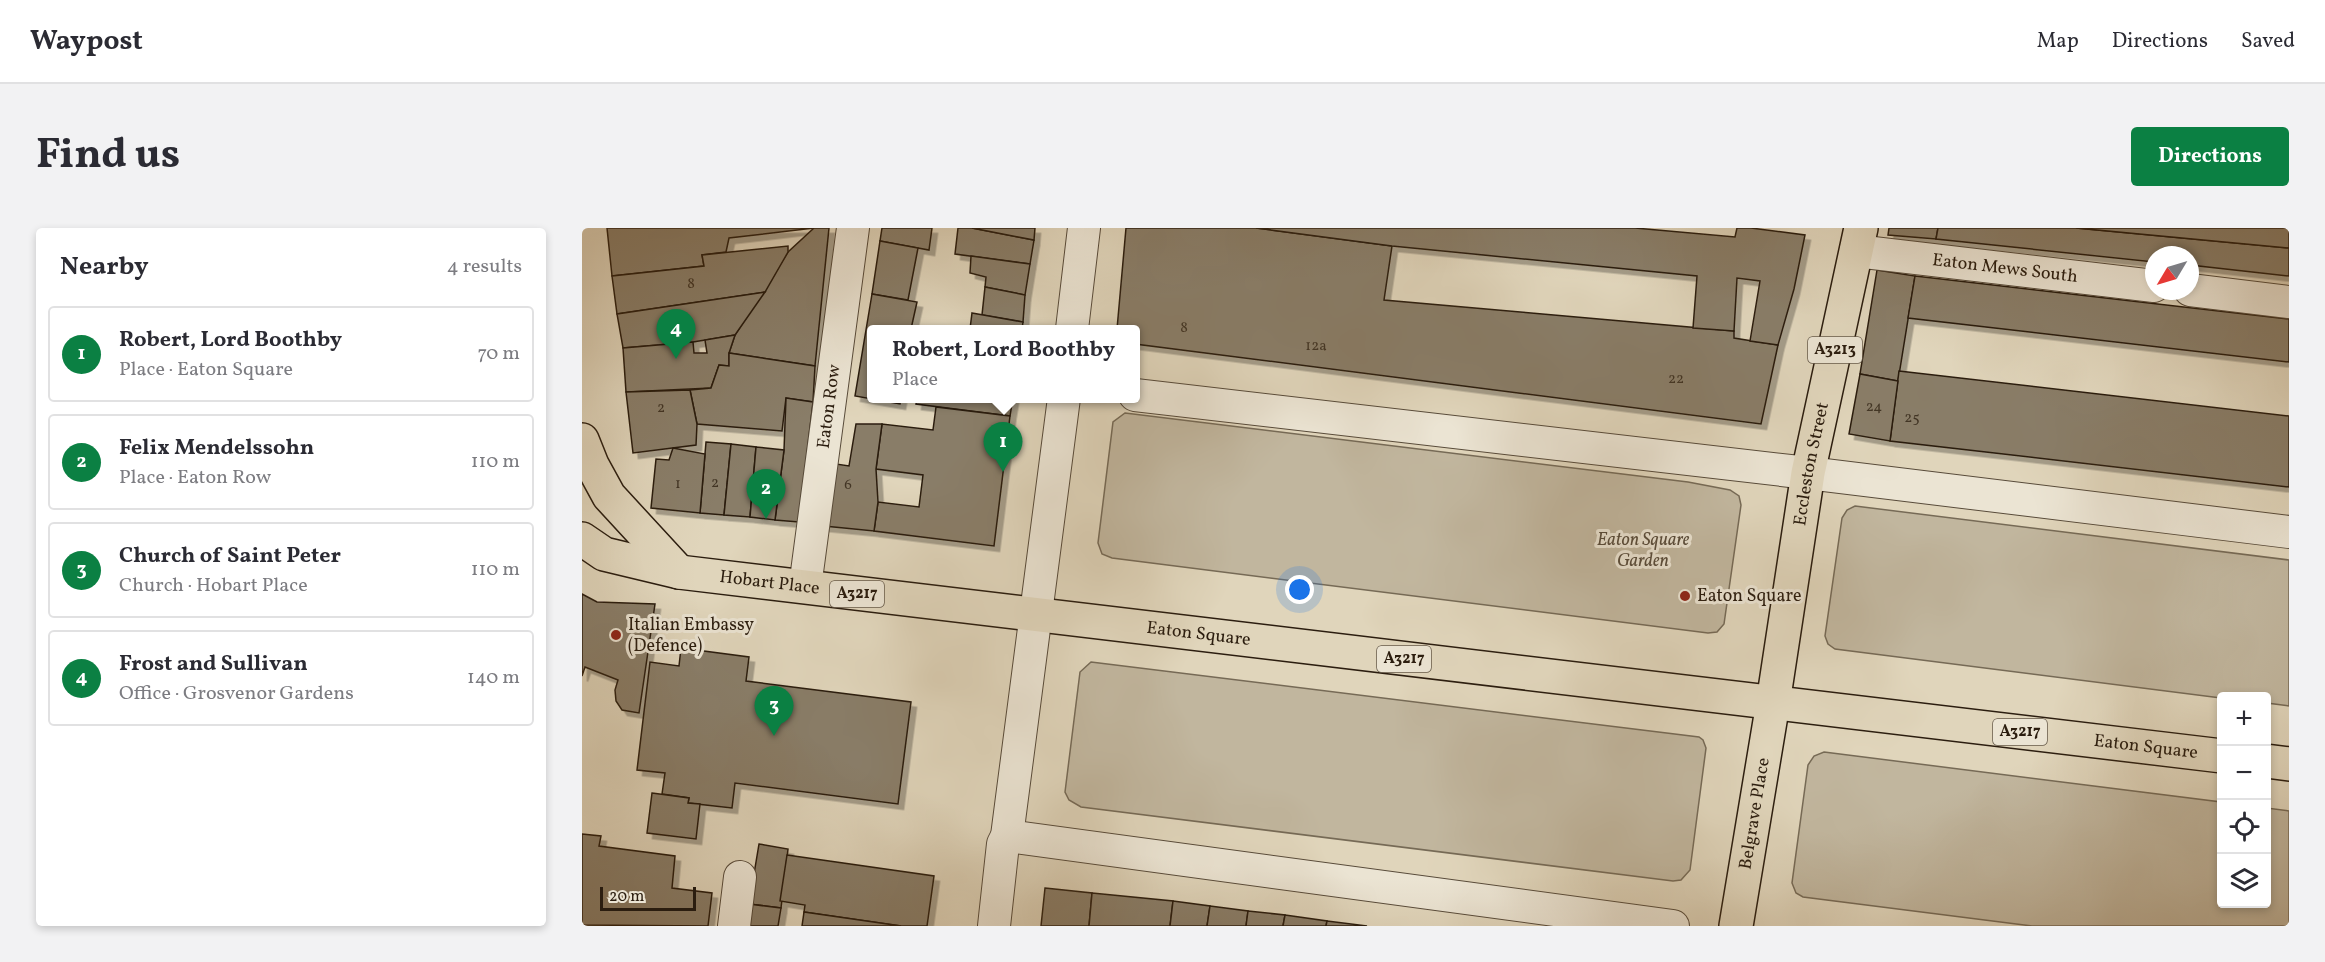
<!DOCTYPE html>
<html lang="en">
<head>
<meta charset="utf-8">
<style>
	body { margin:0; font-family:Vollkorn,serif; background:#f2f2f3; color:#2b2b33 }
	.controls { position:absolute; right:18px; bottom:18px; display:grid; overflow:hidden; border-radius:6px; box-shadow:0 3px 9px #0003 }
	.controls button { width:54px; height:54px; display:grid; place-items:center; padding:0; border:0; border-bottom:2px solid #e1e1e2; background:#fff; color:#2b2b33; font:30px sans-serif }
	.compass { position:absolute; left:1563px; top:18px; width:54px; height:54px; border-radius:50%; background:#fff; box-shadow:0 3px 9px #0003; rotate:232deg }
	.scale { position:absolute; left:18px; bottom:15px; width:96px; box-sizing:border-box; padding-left:6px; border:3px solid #2b1d0f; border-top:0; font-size:16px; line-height:21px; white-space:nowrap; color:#2b1d0f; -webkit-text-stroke:4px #ebe4d3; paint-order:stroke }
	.you { position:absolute; left:718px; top:362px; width:21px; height:21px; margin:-15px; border:4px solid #fff; border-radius:50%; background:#1a73e8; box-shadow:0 0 0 9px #1a73e833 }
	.badge { display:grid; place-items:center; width:39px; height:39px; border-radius:50%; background:#0b8043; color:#fff; font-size:20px; font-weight:700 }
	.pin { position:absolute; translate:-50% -50px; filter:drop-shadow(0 2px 3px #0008) }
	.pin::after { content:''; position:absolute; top:32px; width:21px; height:18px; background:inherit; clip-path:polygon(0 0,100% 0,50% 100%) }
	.popup { position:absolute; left:285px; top:97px; width:273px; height:78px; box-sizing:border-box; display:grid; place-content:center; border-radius:6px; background:#fff; filter:drop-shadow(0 2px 4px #0005); font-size:20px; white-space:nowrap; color:#7c7c81 }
	.popup b { font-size:22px; color:#2b2b33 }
	.popup::after { content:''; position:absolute; left:50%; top:100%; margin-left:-12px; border:12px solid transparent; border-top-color:#fff }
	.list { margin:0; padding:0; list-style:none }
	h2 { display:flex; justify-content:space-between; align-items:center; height:78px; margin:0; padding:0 24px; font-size:26px }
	h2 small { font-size:20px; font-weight:400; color:#7c7c81 }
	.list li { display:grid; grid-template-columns:39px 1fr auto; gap:18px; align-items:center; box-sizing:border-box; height:96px; margin:0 12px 12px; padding:0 12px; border:2px solid #e1e1e2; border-radius:6px }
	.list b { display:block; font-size:22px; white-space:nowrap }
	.list p { margin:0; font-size:20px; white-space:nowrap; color:#7c7c81 }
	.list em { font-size:20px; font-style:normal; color:#7c7c81 }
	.icon { flex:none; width:33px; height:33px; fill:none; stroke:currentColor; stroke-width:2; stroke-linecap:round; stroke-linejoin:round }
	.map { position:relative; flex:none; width:1707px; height:698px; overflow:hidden; border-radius:6px }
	header { display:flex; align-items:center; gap:36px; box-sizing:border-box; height:84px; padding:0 30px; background:#fff; border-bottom:2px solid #e1e1e2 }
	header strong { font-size:28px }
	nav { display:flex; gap:33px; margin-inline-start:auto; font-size:21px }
	.intro { display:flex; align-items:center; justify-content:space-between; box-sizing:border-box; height:144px; padding:0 36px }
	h1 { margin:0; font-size:42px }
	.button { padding:15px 27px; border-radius:6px; background:#0b8043; color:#fff; font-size:21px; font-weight:700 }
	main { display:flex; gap:36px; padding:0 36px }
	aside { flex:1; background:#fff; border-radius:6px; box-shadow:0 3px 9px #0003 }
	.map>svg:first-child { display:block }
	.garden { fill:#c1b69e; stroke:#766a56; stroke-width:1.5 }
	.building { fill:#897d68; stroke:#2b1d0f; stroke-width:1.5; filter:url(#shadow) }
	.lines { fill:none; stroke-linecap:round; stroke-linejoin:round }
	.minor-casing { stroke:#584b3a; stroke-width:34 }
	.major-casing { stroke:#2b1d0f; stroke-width:36 }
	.minor { stroke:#ebe4d3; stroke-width:32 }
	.major { stroke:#e0d5bb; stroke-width:33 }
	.poi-dot { fill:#8f2418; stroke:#ebe4d3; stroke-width:2 }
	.labels { text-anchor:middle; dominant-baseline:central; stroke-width:6; stroke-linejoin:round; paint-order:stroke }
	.number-label { font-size:15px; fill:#423525 }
	.shield { fill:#ebe4d3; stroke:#65594a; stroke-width:1.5 }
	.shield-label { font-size:16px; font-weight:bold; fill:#2b1d0f }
	.street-label { font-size:18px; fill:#2b1d0f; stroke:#ebe4d3 }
	.park-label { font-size:18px; font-style:italic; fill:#584b3a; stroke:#ebe4d3 }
	.poi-label { font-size:18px; fill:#2b1d0f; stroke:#ebe4d3; text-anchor:start }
</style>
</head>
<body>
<header>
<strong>Waypost</strong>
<nav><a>Map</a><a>Directions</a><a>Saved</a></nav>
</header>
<div class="intro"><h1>Find us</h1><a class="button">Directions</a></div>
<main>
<aside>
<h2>Nearby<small>4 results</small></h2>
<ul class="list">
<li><span class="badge">1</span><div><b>Robert, Lord Boothby</b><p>Place · Eaton Square</p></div><em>70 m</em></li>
<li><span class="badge">2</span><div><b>Felix Mendelssohn</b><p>Place · Eaton Row</p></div><em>110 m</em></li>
<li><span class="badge">3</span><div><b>Church of Saint Peter</b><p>Church · Hobart Place</p></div><em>110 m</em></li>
<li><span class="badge">4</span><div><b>Frost and Sullivan</b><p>Office · Grosvenor Gardens</p></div><em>140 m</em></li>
</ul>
</aside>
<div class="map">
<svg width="1707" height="698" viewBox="0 0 1707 698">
	<defs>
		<filter id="shadow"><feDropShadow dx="5.5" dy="5.5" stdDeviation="0" flood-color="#0004"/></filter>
	</defs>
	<rect width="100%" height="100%" fill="#e0d5bb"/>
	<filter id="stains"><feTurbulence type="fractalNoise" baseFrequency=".00333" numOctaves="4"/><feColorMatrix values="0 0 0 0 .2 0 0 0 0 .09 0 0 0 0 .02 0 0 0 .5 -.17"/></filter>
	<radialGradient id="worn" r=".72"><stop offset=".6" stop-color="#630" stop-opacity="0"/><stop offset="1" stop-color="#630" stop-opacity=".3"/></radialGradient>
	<!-- garden -->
	<g class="garden">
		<path d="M543,185L1106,254L1148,262L1157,268L1159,277L1142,396L1135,404L1126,405L530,330L520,326L516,315L531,194Z"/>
		<path d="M1273,278L1707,332V478L1685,475L1684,469L1639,470L1253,421L1246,416L1243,408L1260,290L1265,282Z"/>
		<path d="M509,434L1117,509L1121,512L1124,520L1108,642L1099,652L1091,653L499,579L487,572L483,564L498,444Z"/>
		<path d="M1242,524L1639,574L1640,676H1684L1685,580L1707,583V698H1450L1221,669L1214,665L1210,655L1226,537L1232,528Z"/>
	</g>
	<!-- building -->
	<g class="building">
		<path d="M25,0H232L147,10L144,24L120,27L122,38L30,48Z"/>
		<path d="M232,0H247L233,138L147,125L153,107L206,24Z"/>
		<path d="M300,0H350L347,22L298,13Z"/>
		<path d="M376,0H390L452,12L448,36L373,26Z"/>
		<path d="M390,0H453L452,12Z"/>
		<path d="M544,0H674L810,18L802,72L1152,103V110L1196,117L1179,196L553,116V101H535Z"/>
		<path d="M674,0H1053L1153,9L1155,0H1169L1223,7L1212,61L1196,117L1168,113L1178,53L1155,50L1152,103L1111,100L1115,48L810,18Z"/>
		<path d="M1307,0H1356L1354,11L1306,7Z"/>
		<path d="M1356,0H1494L1707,20V48L1608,37V27H1572V34L1354,11Z"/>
		<path d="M1494,0H1707V20Z"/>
		<path d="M298,13L336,20L326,72L290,66Z"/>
		<path d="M206,18V24L183,64L35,86L30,48L122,38L120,27Z"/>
		<path d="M389,28L448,36L443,67L403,59L404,49L388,45Z"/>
		<path d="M1295,42L1333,48L1316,153L1278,146Z"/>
		<path d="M1333,48L1707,91V134L1326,90Z"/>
		<path d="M403,59L443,67L441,94L400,87Z"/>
		<path d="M183,64L153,107L111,114L41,120L35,86Z"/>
		<path d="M290,66L335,74L329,101H289V170H319L318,176L273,168Z"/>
		<path d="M390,85L441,94L440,101H388Z"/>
		<path d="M153,107L147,125V138L137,137L129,160L44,164L41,120L111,114L112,125H125L123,112Z"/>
		<path d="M147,125L233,138L231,174L204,170L200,203L115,196L108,162L129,160L137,137L147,138Z"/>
		<path d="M1317,143L1707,188V259L1308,213Z"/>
		<path d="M1278,146L1316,153L1308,213L1267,206Z"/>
		<path d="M108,162L115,196L114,217L51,225L44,164Z"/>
		<path d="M204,170L231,174L217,294L193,292L202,222Z"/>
		<path d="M335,170H431L428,188L334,176Z"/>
		<path d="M354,179L428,188L412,318L292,303L296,274L337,279L341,247L294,241L300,196L351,202Z"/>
		<path d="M274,196H300L294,241L296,274L292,303L232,297L241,234L267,238Z"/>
		<path d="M124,214L149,216L142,287L118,285Z"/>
		<path d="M149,216L174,219L168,289L142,287Z"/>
		<path d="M174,219L202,222L193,292L168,289Z"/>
		<path d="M91,220L123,226L118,285L69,280L74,231L87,232Z"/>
		<path d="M0,366L15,374L73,376L57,485L40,482L34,473L33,462L36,452L3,439L0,448Z"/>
		<path d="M99,420L167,429L164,453L329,474L316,576L153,555L150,580L106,575L107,570L80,566L83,545L55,542L68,434L97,438Z"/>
		<path d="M70,565L107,570L106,575L118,576L114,611L65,605Z"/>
		<path d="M0,606L19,608L17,618L93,628L90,660L130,665L126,698L0,697Z"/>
		<path d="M177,616L206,621L199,680L167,676Z"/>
		<path d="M205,627L352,648L345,698H319L222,684L223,677L198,673Z"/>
		<path d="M463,660L510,665L507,698H459Z"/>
		<path d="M510,665L591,673L588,698H507Z"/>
		<path d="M591,673L628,678L625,698H588Z"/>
		<path d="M167,676L199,680L196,698H164Z"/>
		<path d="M628,678L666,683L664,698H625Z"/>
		<path d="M666,683L703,687L701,698H664Z"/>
		<path d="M222,684L319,698H220Z"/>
		<path d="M703,687L745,693L744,698H701Z"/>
		<path d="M745,693L785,698H744Z"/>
	</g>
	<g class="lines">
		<!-- minor casing -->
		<g class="minor-casing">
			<g id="minor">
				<path id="s1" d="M1274,23L1572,58"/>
				<path d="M1608,62L1707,74"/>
				<path d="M490,101L502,0"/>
				<path d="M553,167L1226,245L1707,304"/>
				<path id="s2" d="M223,359L271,0"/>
				<path d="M425,608L1091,698"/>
				<path d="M152,698L158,649"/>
				<path d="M412,698L421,616L425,608C445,462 462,316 482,170"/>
			</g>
		</g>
		<!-- major casing -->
		<g class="major-casing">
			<g id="major">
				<path d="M0,212L10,237L27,268L97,344"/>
				<path id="s3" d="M0,311L22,326L97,344L1640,528"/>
				<path d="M1684,533L1707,536"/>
				<path id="s4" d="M1154,698L1191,475L1226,245L1279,0"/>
			</g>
		</g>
		<!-- minor -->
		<use href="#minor" class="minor"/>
		<!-- major -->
		<use href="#major" class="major"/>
	</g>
	<!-- markers -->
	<g class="poi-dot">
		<circle cx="1103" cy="368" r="6"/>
		<circle cx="34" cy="407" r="6"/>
	</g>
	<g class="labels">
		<!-- number labels -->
		<g class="number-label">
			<text x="109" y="56">8</text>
			<text x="602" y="100">8</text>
			<text x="734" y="118">12a</text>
			<text x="1094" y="151">22</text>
			<text x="1292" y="179">24</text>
			<text x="79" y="180">2</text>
			<text x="1330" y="190">25</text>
			<text x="133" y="255">2</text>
			<text x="96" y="256">1</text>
			<text x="266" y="257">6</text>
		</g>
		<!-- shield labels -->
		<g class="shield">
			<rect x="1226" y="109" width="54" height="26" rx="4.5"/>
			<rect x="248" y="353" width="54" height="26" rx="4.5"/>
			<rect x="795" y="418" width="54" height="26" rx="4.5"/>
			<rect x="1411" y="491" width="54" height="26" rx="4.5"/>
		</g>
		<g class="shield-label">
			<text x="1253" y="122">A3213</text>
			<text x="275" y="366">A3217</text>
			<text x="822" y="431">A3217</text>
			<text x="1438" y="504">A3217</text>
		</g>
		<!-- street labels -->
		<g class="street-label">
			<text stroke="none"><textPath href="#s1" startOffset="150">Eaton Mews South</textPath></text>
			<text stroke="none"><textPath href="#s2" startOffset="182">Eaton Row</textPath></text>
			<text stroke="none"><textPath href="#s4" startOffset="468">Eccleston Street</textPath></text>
			<text stroke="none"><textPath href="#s3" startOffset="195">Hobart Place</textPath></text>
			<text stroke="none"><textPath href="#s3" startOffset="627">Eaton Square</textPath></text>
			<text stroke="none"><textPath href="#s3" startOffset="1581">Eaton Square</textPath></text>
			<text stroke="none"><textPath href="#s4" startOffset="114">Belgrave Place</textPath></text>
		</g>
		<!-- park labels -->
		<g class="park-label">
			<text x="1061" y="312">Eaton Square<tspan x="1061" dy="21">Garden</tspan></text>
		</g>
		<!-- poi labels -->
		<g class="poi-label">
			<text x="1115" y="368">Eaton Square</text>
			<text x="46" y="397">Italian Embassy<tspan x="46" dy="21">(Defence)</tspan></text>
		</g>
	</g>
	<rect width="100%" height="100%" filter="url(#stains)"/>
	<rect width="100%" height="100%" fill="url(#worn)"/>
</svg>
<div class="controls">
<button>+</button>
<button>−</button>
<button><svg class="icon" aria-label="locate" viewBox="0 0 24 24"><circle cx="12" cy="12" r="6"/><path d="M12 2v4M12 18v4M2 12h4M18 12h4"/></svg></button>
<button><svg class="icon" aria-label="layers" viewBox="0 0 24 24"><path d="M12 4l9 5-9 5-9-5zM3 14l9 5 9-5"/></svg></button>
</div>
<svg class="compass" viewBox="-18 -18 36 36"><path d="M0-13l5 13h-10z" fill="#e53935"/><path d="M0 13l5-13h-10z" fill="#7c7c81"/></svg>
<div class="scale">20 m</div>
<div class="you"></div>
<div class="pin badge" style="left:421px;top:244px">1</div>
<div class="popup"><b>Robert, Lord Boothby</b>Place</div>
<div class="pin badge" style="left:184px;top:291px">2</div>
<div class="pin badge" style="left:192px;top:508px">3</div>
<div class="pin badge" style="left:94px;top:131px">4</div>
</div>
</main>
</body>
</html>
